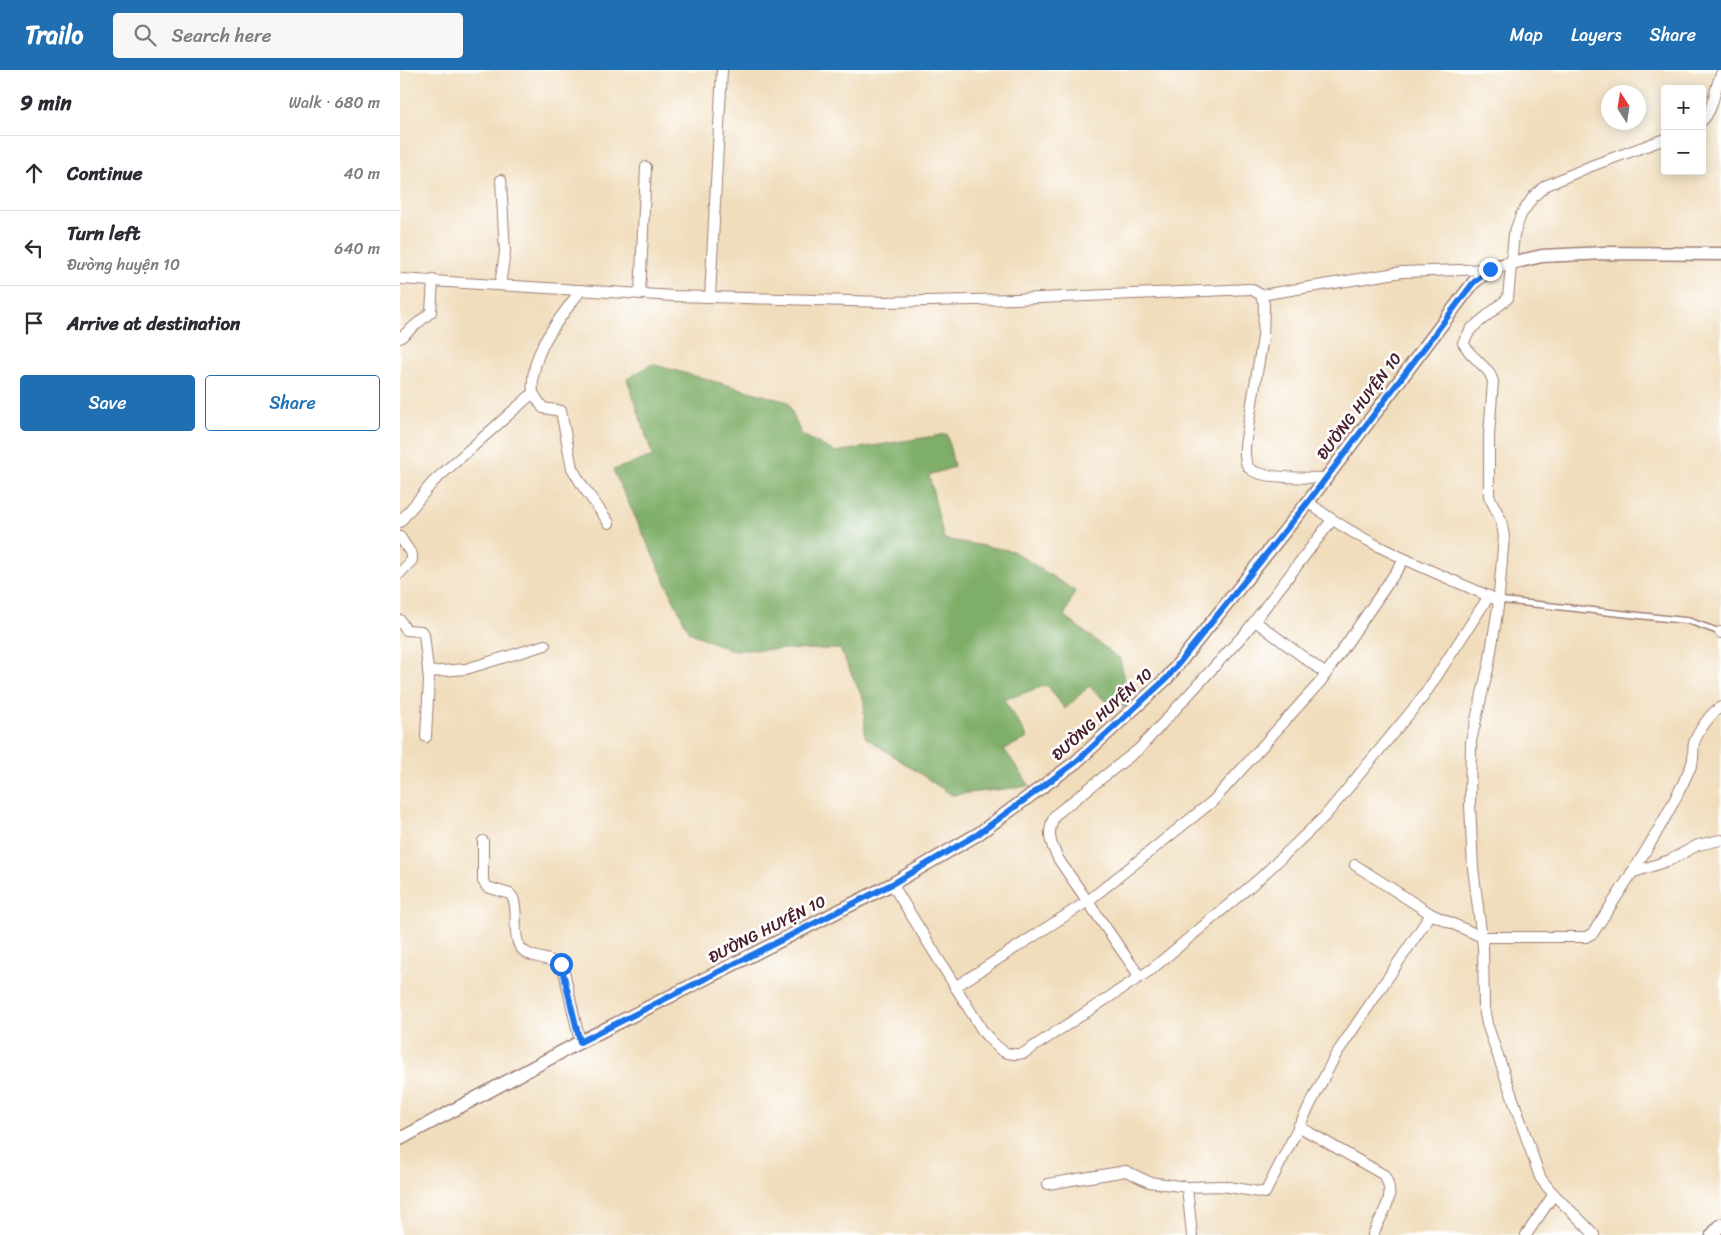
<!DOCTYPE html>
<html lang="en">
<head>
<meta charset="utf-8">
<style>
	body { margin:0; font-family:Sriracha,sans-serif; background:#f7f7f7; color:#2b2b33 }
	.controls { position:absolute; right:15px; top:15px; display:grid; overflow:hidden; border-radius:5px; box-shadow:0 2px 12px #0003 }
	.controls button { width:45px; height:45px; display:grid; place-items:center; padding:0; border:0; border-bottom:1px solid #e1e1e2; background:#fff; color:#2b2b33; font:25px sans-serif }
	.compass { position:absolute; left:1201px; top:15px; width:45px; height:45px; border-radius:50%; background:#fff; box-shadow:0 2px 12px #0003; rotate:348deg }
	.stop { position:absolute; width:15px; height:15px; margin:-11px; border:4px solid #1a73e8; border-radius:50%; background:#fff }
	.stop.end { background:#1a73e8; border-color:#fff; box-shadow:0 1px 5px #0008 }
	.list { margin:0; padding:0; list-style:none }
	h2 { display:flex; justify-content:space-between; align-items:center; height:65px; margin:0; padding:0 20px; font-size:21px }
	h2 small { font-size:16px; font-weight:400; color:#7c7c81 }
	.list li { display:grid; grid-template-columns:32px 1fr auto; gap:15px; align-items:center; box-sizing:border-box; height:75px; padding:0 20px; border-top:1px solid #e1e1e2 }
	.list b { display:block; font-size:19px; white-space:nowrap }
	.list p { margin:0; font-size:16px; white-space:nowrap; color:#7c7c81 }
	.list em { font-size:16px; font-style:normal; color:#7c7c81 }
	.actions { display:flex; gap:10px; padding:15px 20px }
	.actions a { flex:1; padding:11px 0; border:1px solid #1f6fb2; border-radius:5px; text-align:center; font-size:18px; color:#1f6fb2 }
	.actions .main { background:#1f6fb2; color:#fff }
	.icon { flex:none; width:28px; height:28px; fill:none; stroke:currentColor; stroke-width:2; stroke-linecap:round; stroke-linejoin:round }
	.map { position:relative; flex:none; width:1321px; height:1165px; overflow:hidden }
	header { display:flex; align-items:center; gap:30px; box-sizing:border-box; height:70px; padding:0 25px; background:#1f6fb2; color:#fff }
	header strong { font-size:24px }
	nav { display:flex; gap:28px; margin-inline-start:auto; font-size:18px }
	.search { width:350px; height:45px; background:#f7f7f7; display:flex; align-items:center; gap:12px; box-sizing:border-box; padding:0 18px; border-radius:5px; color:#7c7c81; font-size:19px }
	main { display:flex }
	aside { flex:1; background:#fff }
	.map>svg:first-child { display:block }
	.forest { fill:#7fae68; stroke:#64664a }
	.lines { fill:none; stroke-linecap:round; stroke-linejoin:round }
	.service-casing { stroke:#9d7e74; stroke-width:8 }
	.minor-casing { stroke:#9d7e74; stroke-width:12 }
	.tertiary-casing { stroke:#9d7e74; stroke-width:15 }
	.service { stroke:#fff; stroke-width:5 }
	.minor { stroke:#fff; stroke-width:10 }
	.tertiary { stroke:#fff; stroke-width:12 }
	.route { stroke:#1a73e8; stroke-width:6 }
	.labels { text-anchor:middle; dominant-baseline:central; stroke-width:5; stroke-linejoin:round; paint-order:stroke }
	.street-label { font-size:16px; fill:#4a1f2b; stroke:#fff }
</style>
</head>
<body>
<header>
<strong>Trailo</strong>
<div class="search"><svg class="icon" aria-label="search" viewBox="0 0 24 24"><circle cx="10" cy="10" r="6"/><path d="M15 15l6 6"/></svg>Search here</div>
<nav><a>Map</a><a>Layers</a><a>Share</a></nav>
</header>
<main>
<aside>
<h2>9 min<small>Walk · 680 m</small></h2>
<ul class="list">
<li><svg class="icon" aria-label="ahead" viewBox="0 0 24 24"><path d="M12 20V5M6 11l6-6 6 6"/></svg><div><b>Continue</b></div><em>40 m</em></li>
<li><svg class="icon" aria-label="left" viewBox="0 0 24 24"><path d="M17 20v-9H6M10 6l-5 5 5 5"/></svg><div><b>Turn left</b><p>Đường huyện 10</p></div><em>640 m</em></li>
<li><svg class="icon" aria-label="arrive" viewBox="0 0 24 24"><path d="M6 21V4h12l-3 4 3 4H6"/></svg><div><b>Arrive at destination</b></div></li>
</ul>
<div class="actions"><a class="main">Save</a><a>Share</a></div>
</aside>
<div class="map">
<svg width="1321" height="1165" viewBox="0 0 1321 1165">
	<rect width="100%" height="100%" fill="#fff"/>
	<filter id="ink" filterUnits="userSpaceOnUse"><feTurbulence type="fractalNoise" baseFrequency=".02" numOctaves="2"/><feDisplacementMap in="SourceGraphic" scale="10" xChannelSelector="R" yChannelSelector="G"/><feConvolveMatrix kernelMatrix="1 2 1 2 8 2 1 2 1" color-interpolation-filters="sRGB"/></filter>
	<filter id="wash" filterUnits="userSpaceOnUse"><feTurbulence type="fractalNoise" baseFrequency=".0096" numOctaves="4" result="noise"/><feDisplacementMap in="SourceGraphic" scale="20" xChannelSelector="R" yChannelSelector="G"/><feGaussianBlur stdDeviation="1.12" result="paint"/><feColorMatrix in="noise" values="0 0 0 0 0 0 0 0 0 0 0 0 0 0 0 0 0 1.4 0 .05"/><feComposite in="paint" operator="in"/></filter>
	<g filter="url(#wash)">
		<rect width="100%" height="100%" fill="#f0ddbc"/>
		<!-- forest -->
		<path class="forest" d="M252,294L388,332L401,364L435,382L547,364L554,397L529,405L544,469L613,481L675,521L664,546L720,589L730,634L714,639L689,616L665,639L647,615L604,630L628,668L604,679L630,716L552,725L465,667L464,631L440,579L330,580L289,562L213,400L253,386L227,309Z"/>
	</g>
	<g filter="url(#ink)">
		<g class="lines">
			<!-- service casing -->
			<g class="service-casing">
				<path id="service" d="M1098,530L1289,551L1320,562"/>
			</g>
			<!-- minor casing -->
			<g class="minor-casing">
				<g id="minor">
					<path d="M1302,51C1314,39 1314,20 1321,4"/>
					<path d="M0,209L274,226L484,232L615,229L851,219L861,225L864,234L863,267L845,375C845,382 844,392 849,398C860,410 909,407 926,408"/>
					<path d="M100,215L105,182L101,110"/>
					<path d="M240,224L246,97"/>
					<path d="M861,225L1002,202L1090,199"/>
					<path d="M310,227L322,0"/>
					<path d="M0,268L31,242L33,210"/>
					<path d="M133,323L143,338L161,341L172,398L182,415L209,453"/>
					<path d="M908,432C964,476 1031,500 1095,529"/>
					<path d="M0,452L33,412L133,323C129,282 158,251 181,220"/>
					<path d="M0,467L12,485V490L0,503"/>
					<path d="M0,550L6,560L21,561L24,564L29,609L26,667"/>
					<path d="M855,551L926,604"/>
					<path d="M1320,562L1321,563"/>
					<path d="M28,602L66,599L145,575"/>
					<path d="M83,771V811L87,817L110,824L113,828C119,843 112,859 119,875C126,890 152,886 163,897L180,972"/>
					<path d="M955,795L1031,844L1082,867H1186L1193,863C1228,809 1265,755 1291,696C1295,689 1292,681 1294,673C1298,662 1310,643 1321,637"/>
					<path d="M1231,803L1270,790L1298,775L1321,770"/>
					<path d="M492,814L584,963C598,977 603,988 624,983L752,899L859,809L925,746L1023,627L1089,526"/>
					<path d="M740,907L659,790C650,773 646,763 655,745L739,679L846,562L932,450"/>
					<path d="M555,917L688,831L813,731L921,611L1004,490"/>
					<path d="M898,1056L984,1105C998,1128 981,1143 973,1165"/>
					<path d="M648,1114L726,1101L749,1112L787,1117"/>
					<path d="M792,1165L787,1117L823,1116L865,1123L935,986L1031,844"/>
					<path d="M1126,1165L1154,1124"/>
					<path d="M1194,1165C1177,1144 1154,1129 1140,1107L1087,954L1084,938L1083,877L1073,798L1070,735L1071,671L1089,594L1098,537L1104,466L1101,450L1089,426V365L1093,311L1089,302L1070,283L1063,273L1071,259L1108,228L1114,164L1121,145L1133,127L1145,116L1191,96L1265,69"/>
				</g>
			</g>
			<!-- tertiary casing -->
			<g class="tertiary-casing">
				<g id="tertiary">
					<path d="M0,1069L180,972L492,814L578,764L676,692L767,608L908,432L1073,213L1090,199L1098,196L1142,186L1205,183L1321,184"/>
					<path d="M1312,1165L1321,1155"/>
				</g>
			</g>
			<!-- service -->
			<use href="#service" class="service"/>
			<!-- minor -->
			<use href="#minor" class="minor"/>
			<!-- tertiary -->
			<use href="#tertiary" class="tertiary"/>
		</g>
	</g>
	<g class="lines" filter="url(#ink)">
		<!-- route -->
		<path class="route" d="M161,894L180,972L492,814L578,764L676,692L767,608L908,432L1073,213L1090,199"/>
	</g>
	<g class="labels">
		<!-- street labels -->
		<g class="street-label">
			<text transform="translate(959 336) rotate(-53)">ĐƯỜNG HUYỆN 10</text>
			<text transform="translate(702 644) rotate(-42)">ĐƯỜNG HUYỆN 10</text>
			<text transform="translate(367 859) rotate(-27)">ĐƯỜNG HUYỆN 10</text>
		</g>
	</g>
</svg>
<div class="controls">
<button>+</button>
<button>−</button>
</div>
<svg class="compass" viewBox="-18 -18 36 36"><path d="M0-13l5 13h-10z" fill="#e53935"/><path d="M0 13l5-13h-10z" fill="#7c7c81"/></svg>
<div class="stop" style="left:161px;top:894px"></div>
<div class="stop end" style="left:1090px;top:199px"></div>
</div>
</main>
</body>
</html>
